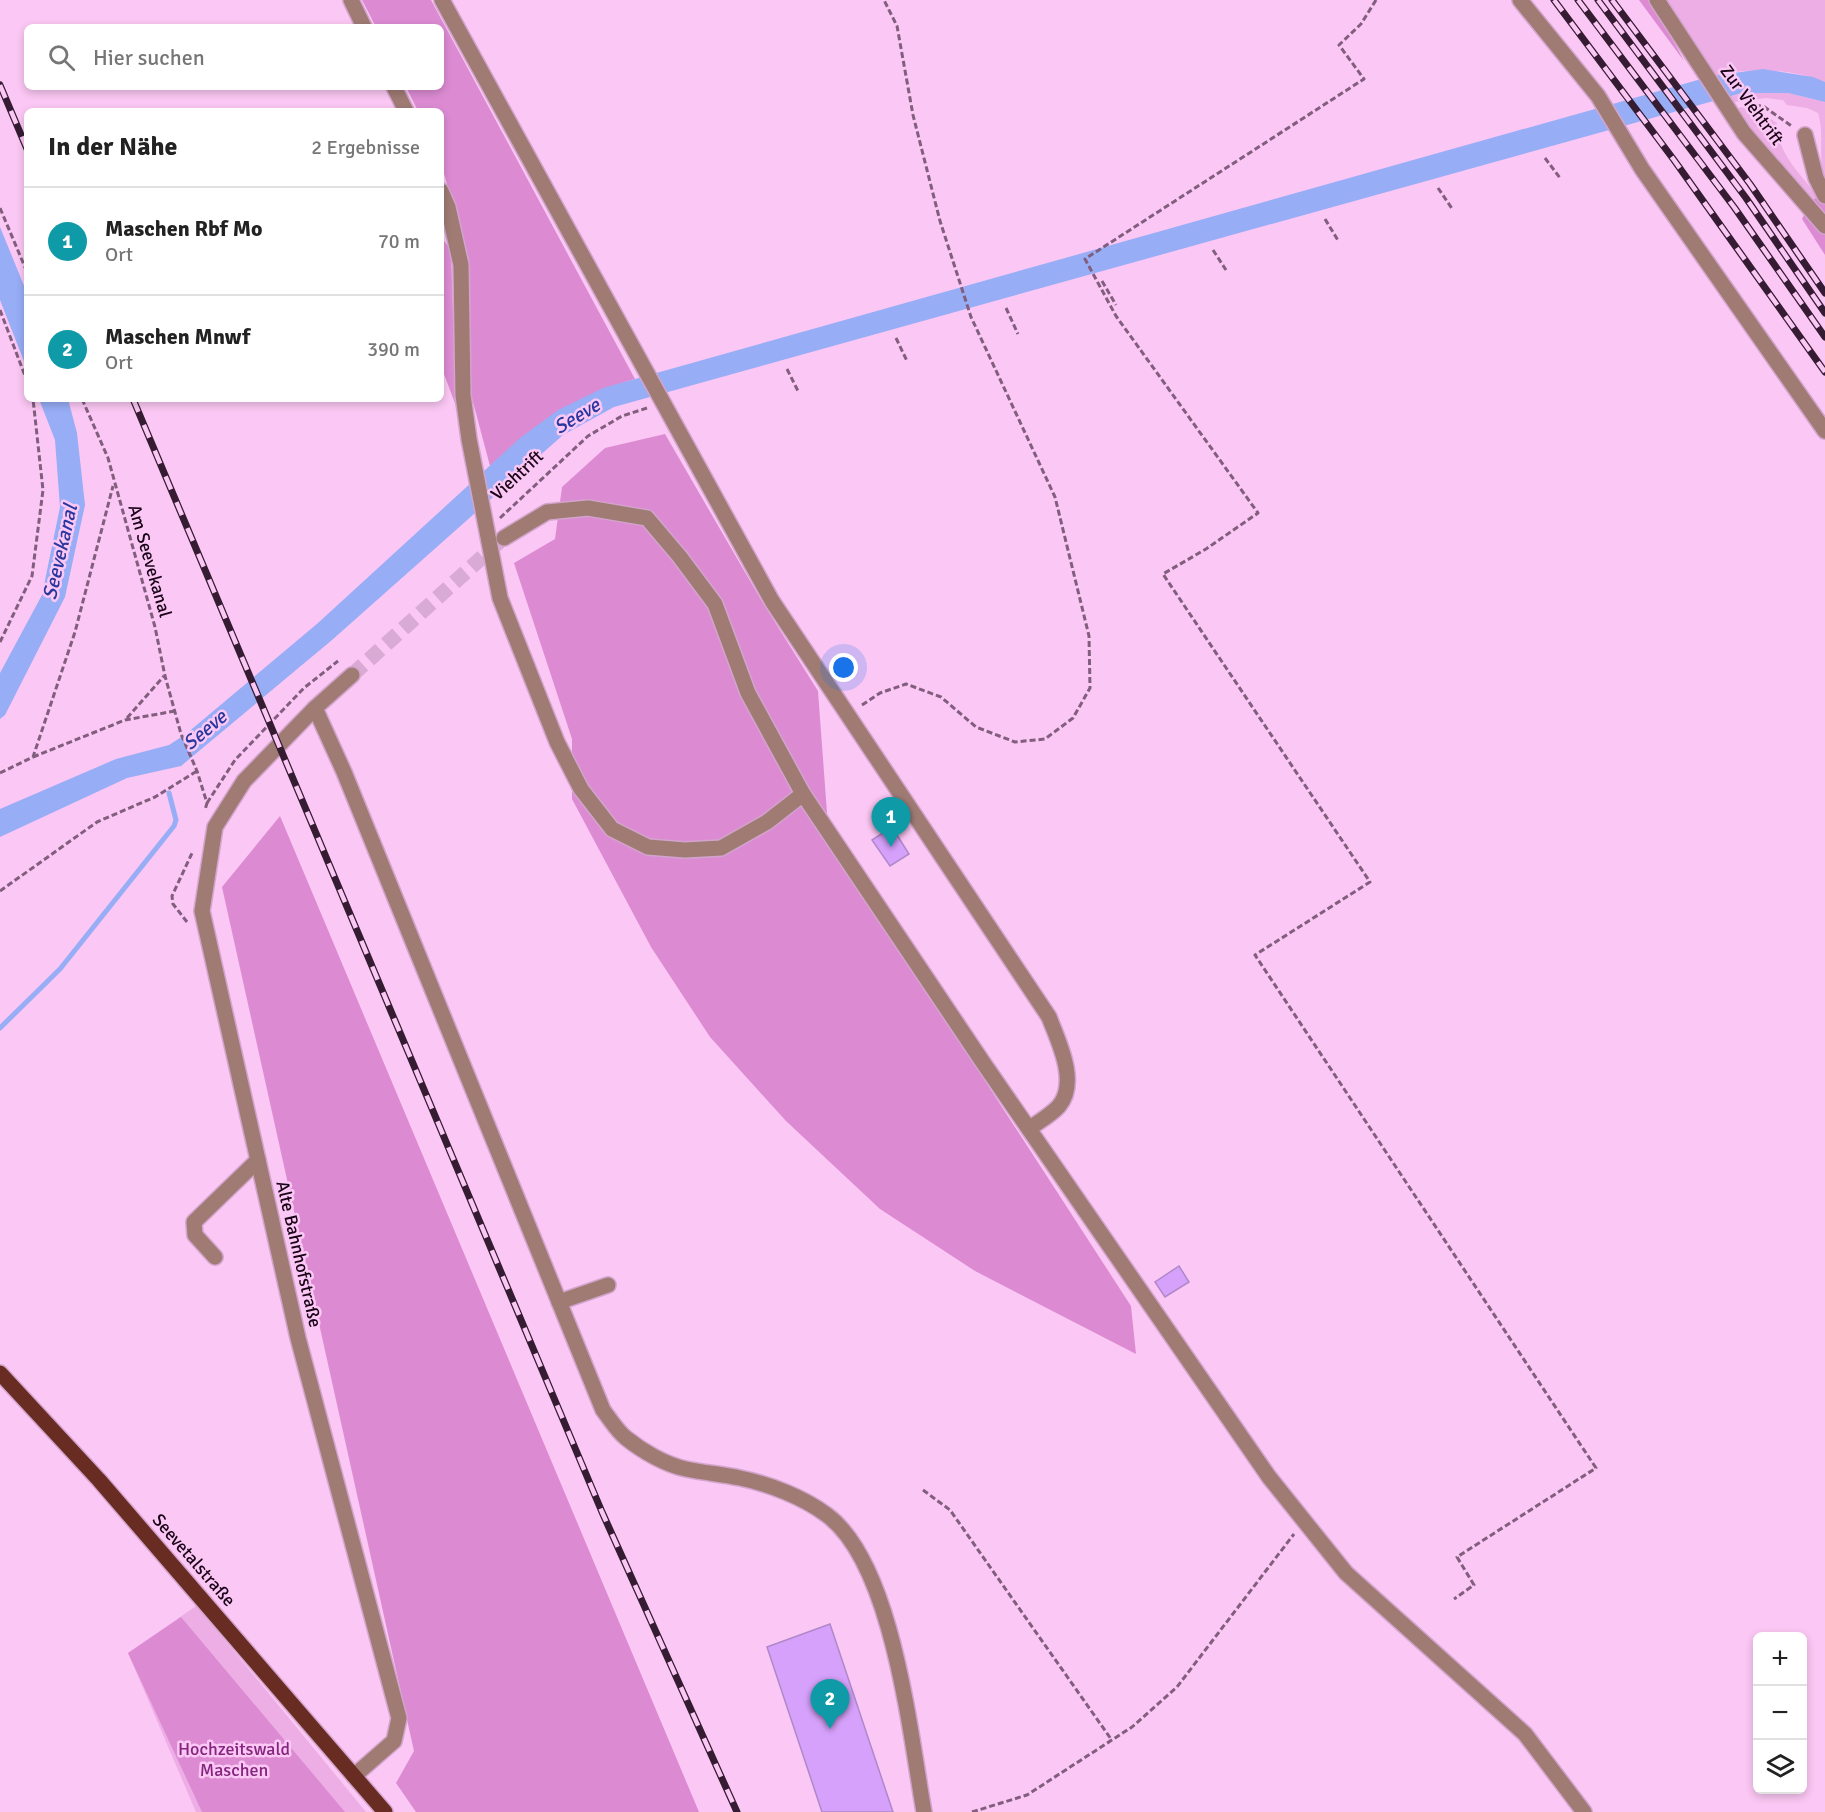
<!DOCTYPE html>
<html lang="de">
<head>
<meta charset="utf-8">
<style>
	body { margin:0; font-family:Signika,sans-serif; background:#f6f6f6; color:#222 }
	.controls { position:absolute; right:18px; bottom:18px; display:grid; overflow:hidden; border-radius:9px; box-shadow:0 3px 9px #0003 }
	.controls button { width:54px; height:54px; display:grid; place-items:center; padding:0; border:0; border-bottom:2px solid #e0e0e0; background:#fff; color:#222; font:30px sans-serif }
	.you { position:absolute; left:844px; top:668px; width:21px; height:21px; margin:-15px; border:4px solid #fff; border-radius:50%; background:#1a73e8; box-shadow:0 0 0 9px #1a73e833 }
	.badge { display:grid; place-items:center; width:39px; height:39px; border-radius:50%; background:#d93025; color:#fff; font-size:20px; font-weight:700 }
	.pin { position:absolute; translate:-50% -50px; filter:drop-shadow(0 2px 3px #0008) }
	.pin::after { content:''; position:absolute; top:32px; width:21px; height:18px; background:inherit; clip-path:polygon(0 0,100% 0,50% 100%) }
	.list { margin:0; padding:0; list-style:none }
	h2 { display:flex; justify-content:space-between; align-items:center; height:78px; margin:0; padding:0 24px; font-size:26px }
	h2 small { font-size:20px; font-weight:400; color:#767676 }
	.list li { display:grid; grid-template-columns:39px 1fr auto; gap:18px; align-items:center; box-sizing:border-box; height:108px; padding:0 24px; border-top:2px solid #e0e0e0 }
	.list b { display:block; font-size:22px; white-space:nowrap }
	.list p { margin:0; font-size:20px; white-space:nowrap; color:#767676 }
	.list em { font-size:20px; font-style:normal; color:#767676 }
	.icon { flex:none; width:33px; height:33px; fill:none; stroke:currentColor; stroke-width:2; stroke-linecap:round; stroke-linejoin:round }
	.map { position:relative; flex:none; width:1825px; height:1812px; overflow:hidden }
	.search { position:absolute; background:#fff; box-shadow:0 3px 9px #0003; left:24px; top:24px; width:420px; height:66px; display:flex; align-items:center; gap:15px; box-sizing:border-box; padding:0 21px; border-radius:9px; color:#767676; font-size:22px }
	.panel { position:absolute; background:#fff; box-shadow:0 3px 9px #0003; left:24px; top:108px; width:420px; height:294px; border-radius:9px }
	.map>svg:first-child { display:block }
	.green { fill:#edaee5 }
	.forest { fill:#dc8bd3 }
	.water { fill:#97adf6 }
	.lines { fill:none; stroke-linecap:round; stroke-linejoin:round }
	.stream { stroke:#97adf6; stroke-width:5 }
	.building { fill:#d6a1fb; stroke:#af88ca; stroke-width:1.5 }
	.minor-tunnel { stroke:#d9aad3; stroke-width:15; stroke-dasharray:15 8; stroke-linecap:butt }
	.minor-casing { stroke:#d2a4cc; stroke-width:18 }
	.major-casing { stroke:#d2a4cc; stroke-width:18 }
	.path { stroke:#825e7e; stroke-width:3; stroke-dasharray:6 3; stroke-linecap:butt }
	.minor { stroke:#9f7b74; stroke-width:15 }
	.major { stroke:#682c23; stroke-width:15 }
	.rail-casing { stroke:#351c33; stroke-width:7 }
	.rail { stroke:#fbc7f4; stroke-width:4.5; stroke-dasharray:14; stroke-linecap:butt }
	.labels { text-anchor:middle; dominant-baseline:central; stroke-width:5; stroke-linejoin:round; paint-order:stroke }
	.street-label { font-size:18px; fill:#190417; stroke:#fbc7f4 }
	.park-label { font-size:18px; fill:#84257e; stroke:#fbc7f4 }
	.water-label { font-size:20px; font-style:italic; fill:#29379e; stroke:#fbc7f4 }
</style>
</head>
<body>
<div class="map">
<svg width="1825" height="1812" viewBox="0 0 1825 1812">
	<rect width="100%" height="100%" fill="#fbc7f4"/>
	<!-- green -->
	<g class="green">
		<path d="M1664,0H1825V82C1790,68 1749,67 1712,76Z"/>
		<path d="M1764,91L1788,93L1825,102V180C1817,157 1825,134 1818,113L1807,108L1787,105L1783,100L1766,98L1734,102L1730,96Z"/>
		<path d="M1742,107L1755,108L1777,123C1777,153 1800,174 1818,196L1811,201L1756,138L1735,109Z"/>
		<path d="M196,1606L201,1611L366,1812H196L128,1653Z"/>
	</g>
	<!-- forest -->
	<g class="forest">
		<path d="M362,0H431L635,379C581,394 531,428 490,466L469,387V260L441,163V111H418L406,87H441V27H376Z"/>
		<path d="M1639,0H1652L1684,61Z"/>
		<path d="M1825,192V255L1802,219L1811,201Z"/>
		<path d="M441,237L451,250L456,406L441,366Z"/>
		<path d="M665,434L760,598L818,691L829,840L1131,1306L1136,1354L975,1271L880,1209L786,1121L710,1037L651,947L572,799V739L514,563L555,539L562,487L605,448Z"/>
		<path d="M280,816L699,1812H416L396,1783L414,1751L222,887Z"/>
		<path d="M181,1617L345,1812H202L128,1653Z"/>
	</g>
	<!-- water -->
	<g class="water">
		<path d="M1763,69L1813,77L1825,82V102L1788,93H1742L614,407L563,435L332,640L181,766L127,778L0,837V809L116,759L169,745L186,734L318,623L520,438L558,410L603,388L1712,76Z"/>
		<path d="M0,227L27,293V369L0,300Z"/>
		<path d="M39,399H68L77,433L85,505L65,597L5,715L0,719V673L42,595L60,507L55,440Z"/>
	</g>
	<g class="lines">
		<!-- stream -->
		<path class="stream" d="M0,1028L60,969L174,826L176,820L169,793"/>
	</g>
	<!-- building -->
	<g class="building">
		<path d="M892,827L909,854L890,866L872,840Z"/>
		<path d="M1179,1266L1189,1282L1165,1297L1155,1282Z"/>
		<path d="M830,1624L893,1812H822L767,1647Z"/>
	</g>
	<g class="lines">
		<!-- minor-tunnel -->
		<path class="minor-tunnel" d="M352,675L499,542"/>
		<!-- minor casing -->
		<g class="minor-casing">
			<g id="minor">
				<path d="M351,0L364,27"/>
				<path d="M442,0L772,601L1049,1017C1058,1041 1079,1082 1059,1106C1051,1115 1038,1122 1029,1129"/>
				<path d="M1520,0L1598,96L1642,169L1825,431"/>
				<path d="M1657,0L1744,133L1825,226"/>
				<path d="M394,87L406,111"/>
				<path d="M1805,135L1816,178L1825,196"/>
				<path d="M441,191L448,207L461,265L463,395L469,439L500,598L557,742L581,789L612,829L648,847L685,850L721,848L767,822L803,794"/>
				<path d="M504,538L547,512L588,508L647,518L680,557L715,604L748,693L803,794L982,1061L1269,1477L1346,1573L1525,1734L1584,1812"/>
				<path d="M352,675L315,708L244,781L215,827L202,911L298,1338L399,1718L394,1741L354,1776"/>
				<path d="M315,708L344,772L603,1410C610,1419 617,1431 626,1438C642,1451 666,1465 686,1469C704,1473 722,1474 740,1478C769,1484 803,1497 827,1515C893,1564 910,1734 924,1812"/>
				<path d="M215,1257L195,1235L194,1222L258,1160"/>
				<path d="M559,1302L608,1285"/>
			</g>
		</g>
		<!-- major casing -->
		<g class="major-casing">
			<path id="major" d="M0,1373L99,1480L385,1812"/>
		</g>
		<!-- path -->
		<g class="path">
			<path d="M1376,0L1361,24L1339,45L1364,79L1085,259L1116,316L1258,513L1206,549L1163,574L1370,882L1255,955L1596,1468L1457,1557L1474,1585L1454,1599"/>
			<path d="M1746,105L1763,106L1793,127"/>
			<path d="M1545,158L1560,178"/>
			<path d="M1438,188L1453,210"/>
			<path d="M0,208L27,272"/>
			<path d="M1325,219L1339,242"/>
			<path d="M1213,250L1226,270"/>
			<path d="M1102,281L1116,305"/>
			<path d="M1006,308L1018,334"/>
			<path d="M0,310L27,381"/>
			<path d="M896,338L907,361"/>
			<path d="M787,369L799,393"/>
			<path d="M82,399L108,458L155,627L165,676L181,734L197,771L207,803L205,810"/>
			<path d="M500,518L588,436L622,416L647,408"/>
			<path d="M0,642L32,576L43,490L33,399"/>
			<path d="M862,705L880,693L906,684L941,697L976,727L1015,742L1045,739L1073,718L1090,688L1089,636L1055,497L971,317L940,221L913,115L897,26L884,0"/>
			<path d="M127,718L164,676"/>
			<path d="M33,757L125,720L175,711"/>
			<path d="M0,773L33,757L75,632L113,486"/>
			<path d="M207,803L235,760L304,688L338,661"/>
			<path d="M0,891L97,822L155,797L197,771"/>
			<path d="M187,922L173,904L172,896L193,851"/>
			<path d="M923,1490L950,1510L1111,1739"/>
			<path d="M972,1812L1027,1795L1132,1727L1177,1687L1294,1534"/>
		</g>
		<!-- minor -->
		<use href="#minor" class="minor"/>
		<!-- major -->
		<use href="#major" class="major"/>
		<!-- rail casing -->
		<g class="rail-casing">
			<g id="rail">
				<path d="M1554,0L1674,160L1825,372"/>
				<path d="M1578,0L1734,207L1825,337"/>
				<path d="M1598,0L1746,198L1825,313"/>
				<path d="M1612,0L1750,184L1825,293"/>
				<path d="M0,85L27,149"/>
				<path d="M133,399L602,1512L737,1812"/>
			</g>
		</g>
		<!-- rail -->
		<use href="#rail" class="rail"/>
	</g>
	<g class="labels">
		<!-- street labels -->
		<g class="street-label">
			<text transform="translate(1752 105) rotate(54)">Zur Viehtrift</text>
			<text transform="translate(517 475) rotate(-43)">Viehtrift</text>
			<text transform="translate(150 561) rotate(74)">Am Seevekanal</text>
			<text transform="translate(299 1254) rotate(77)">Alte Bahnhofstraße</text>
			<text transform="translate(194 1560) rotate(49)">Seevetalstraße</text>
		</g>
		<!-- park labels -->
		<g class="park-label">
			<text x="234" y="1749">Hochzeitswald<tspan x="234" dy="21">Maschen</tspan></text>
		</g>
		<!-- water labels -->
		<g class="water-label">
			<text transform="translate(577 416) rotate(-31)">Seeve</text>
			<text transform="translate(60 552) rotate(-77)">Seevekanal</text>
			<text transform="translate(205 730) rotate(-40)">Seeve</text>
		</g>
	</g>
</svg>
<div class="controls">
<button>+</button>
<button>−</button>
<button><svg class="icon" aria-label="layers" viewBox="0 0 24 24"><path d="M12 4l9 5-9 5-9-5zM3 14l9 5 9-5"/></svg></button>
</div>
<div class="you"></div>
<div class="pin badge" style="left:891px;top:847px;background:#0f9aa8">1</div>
<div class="pin badge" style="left:830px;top:1729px;background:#0f9aa8">2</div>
<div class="search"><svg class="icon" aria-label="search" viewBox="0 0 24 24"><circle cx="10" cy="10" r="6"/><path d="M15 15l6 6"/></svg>Hier suchen</div>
<section class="panel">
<h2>In der Nähe<small>2 Ergebnisse</small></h2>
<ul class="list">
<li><span class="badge" style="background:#0f9aa8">1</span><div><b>Maschen Rbf Mo</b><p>Ort</p></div><em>70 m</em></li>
<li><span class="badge" style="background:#0f9aa8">2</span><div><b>Maschen Mnwf</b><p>Ort</p></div><em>390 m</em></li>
</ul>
</section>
</div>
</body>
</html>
